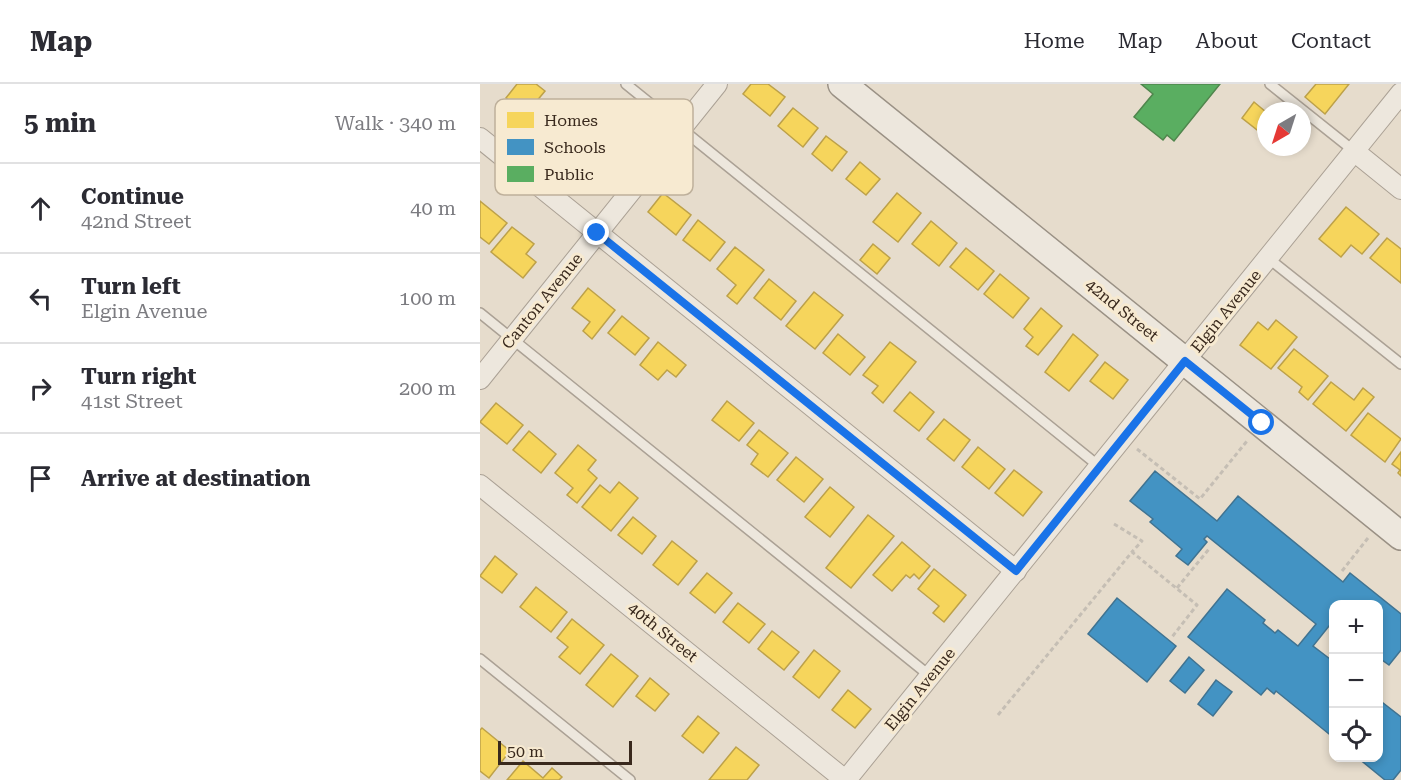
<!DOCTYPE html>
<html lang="en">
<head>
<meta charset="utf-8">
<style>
	body { margin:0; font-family:"Roboto Serif",serif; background:#f7f7f7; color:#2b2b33 }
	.controls { position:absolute; right:18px; bottom:18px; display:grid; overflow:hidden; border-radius:12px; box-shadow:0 3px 9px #0003 }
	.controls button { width:54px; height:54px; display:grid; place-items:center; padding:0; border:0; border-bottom:2px solid #e1e1e2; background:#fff; color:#2b2b33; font:30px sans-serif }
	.compass { position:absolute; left:777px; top:18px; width:54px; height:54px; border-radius:50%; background:#fff; box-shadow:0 3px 9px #0003; rotate:219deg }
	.scale { position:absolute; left:18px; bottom:15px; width:134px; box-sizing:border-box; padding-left:6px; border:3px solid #39291d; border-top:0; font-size:16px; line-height:21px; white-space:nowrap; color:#39291d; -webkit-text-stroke:4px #f7ead1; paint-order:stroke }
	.stop { position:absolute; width:18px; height:18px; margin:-14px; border:4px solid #1a73e8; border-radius:50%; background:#fff }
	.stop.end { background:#1a73e8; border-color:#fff; box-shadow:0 2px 6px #0008 }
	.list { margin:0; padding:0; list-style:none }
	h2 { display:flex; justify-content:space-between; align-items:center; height:78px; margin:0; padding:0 24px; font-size:26px }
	h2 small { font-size:20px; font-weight:400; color:#7c7c81 }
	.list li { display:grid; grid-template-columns:39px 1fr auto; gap:18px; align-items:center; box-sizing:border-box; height:90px; padding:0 24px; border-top:2px solid #e1e1e2 }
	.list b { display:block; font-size:22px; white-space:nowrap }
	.list p { margin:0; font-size:20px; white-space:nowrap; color:#7c7c81 }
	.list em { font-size:20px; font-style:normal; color:#7c7c81 }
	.icon { flex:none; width:33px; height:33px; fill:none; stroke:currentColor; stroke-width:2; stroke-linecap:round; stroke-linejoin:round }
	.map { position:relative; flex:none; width:921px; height:696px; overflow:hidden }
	header { display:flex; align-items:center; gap:36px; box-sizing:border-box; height:84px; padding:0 30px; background:#fff; border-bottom:2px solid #e1e1e2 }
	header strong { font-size:28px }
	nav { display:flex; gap:33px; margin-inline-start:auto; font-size:21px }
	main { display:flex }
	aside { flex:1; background:#fff }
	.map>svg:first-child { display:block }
	.homes { fill:#f6d55c; stroke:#bda149; stroke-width:1.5 }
	.schools { fill:#4393c3; stroke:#407391; stroke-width:1.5 }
	.public { fill:#5aae61; stroke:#50864d; stroke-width:1.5 }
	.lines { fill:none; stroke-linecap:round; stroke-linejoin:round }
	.lane-casing { stroke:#aba195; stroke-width:12 }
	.street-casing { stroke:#aba195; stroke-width:22 }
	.secondary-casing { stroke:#9a9185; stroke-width:30 }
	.path { stroke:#c5beb4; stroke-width:3; stroke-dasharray:4.5 3; stroke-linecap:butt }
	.lane { stroke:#ede7dd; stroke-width:9 }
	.street { stroke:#ede7dd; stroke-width:20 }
	.secondary { stroke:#ede7dd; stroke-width:27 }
	.route { stroke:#1a73e8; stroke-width:8 }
	.labels { text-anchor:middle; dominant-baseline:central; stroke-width:6; stroke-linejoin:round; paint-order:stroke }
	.street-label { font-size:16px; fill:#39291d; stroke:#f7ead1 }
	.key { fill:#f7ead1; stroke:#beb09b; stroke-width:1.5 }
	.key-label { font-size:16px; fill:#39291d }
</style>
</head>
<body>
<header>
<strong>Map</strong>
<nav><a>Home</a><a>Map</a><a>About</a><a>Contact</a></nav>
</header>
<main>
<aside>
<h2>5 min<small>Walk · 340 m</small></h2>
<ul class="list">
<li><svg class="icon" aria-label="ahead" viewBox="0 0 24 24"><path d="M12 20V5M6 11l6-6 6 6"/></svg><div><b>Continue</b><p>42nd Street</p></div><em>40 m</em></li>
<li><svg class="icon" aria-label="left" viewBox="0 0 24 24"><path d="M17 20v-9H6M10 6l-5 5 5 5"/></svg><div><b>Turn left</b><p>Elgin Avenue</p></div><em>100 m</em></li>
<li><svg class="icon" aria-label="right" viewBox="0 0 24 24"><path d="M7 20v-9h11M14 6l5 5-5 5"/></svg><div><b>Turn right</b><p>41st Street</p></div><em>200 m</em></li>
<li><svg class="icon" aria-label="arrive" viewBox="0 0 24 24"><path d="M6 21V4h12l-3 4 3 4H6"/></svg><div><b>Arrive at destination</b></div></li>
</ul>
</aside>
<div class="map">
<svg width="921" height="696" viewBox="0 0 921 696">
	<rect width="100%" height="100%" fill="#e6dccc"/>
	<!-- homes -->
	<g class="homes">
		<path d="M37,0H56L65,7L46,30L26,14Z"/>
		<path d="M271,0H288L305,13L290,32L263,10Z"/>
		<path d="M836,0H869L845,30L825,13Z"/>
		<path d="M774,18L786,28V53L762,34Z"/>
		<path d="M313,24L338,44L323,63L298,42Z"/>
		<path d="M346,52L367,68L352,87L332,70Z"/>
		<path d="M380,78L400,95L386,111L366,95Z"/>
		<path d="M183,109L211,131L196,151L168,128Z"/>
		<path d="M417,109L441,129L418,158L393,138Z"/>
		<path d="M0,117L27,139L9,160L0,153Z"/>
		<path d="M866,123L899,150L882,170L871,161L861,173L839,155Z"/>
		<path d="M218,136L245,158L230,177L203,156Z"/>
		<path d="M451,137L477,159L459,182L432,160Z"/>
		<path d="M32,143L54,160L46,170L56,178L43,194L11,168Z"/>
		<path d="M907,154L921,165V199L890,174Z"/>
		<path d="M393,160L410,174L397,190L380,176Z"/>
		<path d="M255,163L284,186L257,220L247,212L256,201L237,185Z"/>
		<path d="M486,164L514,187L498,206L470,183Z"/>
		<path d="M520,190L549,214L533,234L504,210Z"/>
		<path d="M289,195L316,217L301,236L274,214Z"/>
		<path d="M108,204L135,226L112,255L103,247L110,238L92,224Z"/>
		<path d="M334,208L363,231L335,265L306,242Z"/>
		<path d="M561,224L582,242L558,271L546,262L553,253L544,245Z"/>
		<path d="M142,232L169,254L155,271L128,249Z"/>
		<path d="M796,236L817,253L791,285L760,261L778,238L788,246Z"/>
		<path d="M358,250L385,273L370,291L343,269Z"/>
		<path d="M593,250L618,271L589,307L565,288Z"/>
		<path d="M178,258L206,281L196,293L187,286L178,296L160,281Z"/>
		<path d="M410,258L436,278L403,319L392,309L398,302L383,291Z"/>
		<path d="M814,265L848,292L828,316L819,308L822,303L798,284Z"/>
		<path d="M625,278L648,296L633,315L610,297Z"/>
		<path d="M851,298L874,316L883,304L894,313L866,347L833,320Z"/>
		<path d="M430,308L454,328L439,347L414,327Z"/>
		<path d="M247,317L274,339L259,357L232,336Z"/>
		<path d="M16,319L43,341L27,360L0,338Z"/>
		<path d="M888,329L921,355L905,378L871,351Z"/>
		<path d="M464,335L490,356L474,377L447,355Z"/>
		<path d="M279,346L308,369L288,393L271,380L278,370L267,361Z"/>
		<path d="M49,347L76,370L61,389L33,366Z"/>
		<path d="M98,361L116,376L108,386L117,394L97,419L87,411L93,404L75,389Z"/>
		<path d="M498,363L525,385L509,405L482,383Z"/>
		<path d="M921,368V392L918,389L920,386L912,380Z"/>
		<path d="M316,373L343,395L324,418L297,396Z"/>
		<path d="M534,386L562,408L543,432L515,409Z"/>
		<path d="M139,398L158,414L131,447L102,423L120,401L130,409Z"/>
		<path d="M350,403L374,423L350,453L325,433Z"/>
		<path d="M388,431L414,452L371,504L346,484Z"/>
		<path d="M153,433L176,452L162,470L138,451Z"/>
		<path d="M192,457L217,477L198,501L173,481Z"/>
		<path d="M422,458L450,482L439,495L434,490L430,494L426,491L412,507L393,491Z"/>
		<path d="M15,472L37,490L22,509L0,492Z"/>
		<path d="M454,485L486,511L464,538L453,529L459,522L438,505Z"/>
		<path d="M227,489L252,509L235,529L210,509Z"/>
		<path d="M56,503L87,528L71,548L40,523Z"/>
		<path d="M258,519L285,540L269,559L243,538Z"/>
		<path d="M92,535L124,561L100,590L79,573L88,563L77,554Z"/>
		<path d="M292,547L319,568L304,586L278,565Z"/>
		<path d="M334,566L360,587L339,614L313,593Z"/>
		<path d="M131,570L158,592L133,623L106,601Z"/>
		<path d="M170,594L189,610L175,627L156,612Z"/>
		<path d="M368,606L391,625L375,644L352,626Z"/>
		<path d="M218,632L239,649L223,669L202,652Z"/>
		<path d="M2,644L30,667L9,694L0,687V646Z"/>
		<path d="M256,663L279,681L267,696H229Z"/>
		<path d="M43,677L63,694L72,684L82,693L79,696H27Z"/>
	</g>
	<!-- schools -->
	<g class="schools">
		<path d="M675,387L737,437L758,412L863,498L870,489L921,530V566L909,581L898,573V520H854V545L849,542L833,562L854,578V654L796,607L794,610L787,604L781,611L708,553L747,505L785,536L783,539L795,549L798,546L818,562L836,540L727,452L724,455L727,458L708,481L696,472L702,465L670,438L673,435L650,417Z"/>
		<path d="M637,514L696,562L667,598L608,550Z"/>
		<path d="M709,573L724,586L705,609L690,597Z"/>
		<path d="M736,596L752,608L733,632L718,620Z"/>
		<path d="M898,615L921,633V686L913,696H905L878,674H898Z"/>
	</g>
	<!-- public -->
	<path class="public" d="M661,0H740L694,57L687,51L683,56L654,33L673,10Z"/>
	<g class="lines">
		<!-- lane casing -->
		<g class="lane-casing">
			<g id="lane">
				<path d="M146,0L620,383"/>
				<path d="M790,0L874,67"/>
				<path d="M788,174L921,280"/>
				<path d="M0,229L450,592"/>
				<path d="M0,575L150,696"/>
			</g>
		</g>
		<!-- street casing -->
		<g class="street-casing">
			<g id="street">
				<path d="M0,54L536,487"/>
				<path d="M874,67L921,105"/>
				<path d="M0,295L237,0"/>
				<path d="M0,401L365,696"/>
				<path d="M366,696L921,9"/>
			</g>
		</g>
		<!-- secondary casing -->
		<g class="secondary-casing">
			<path id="secondary" d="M362,0L921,452"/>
		</g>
		<!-- path -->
		<g class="path">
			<path d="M657,365L720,415L767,357"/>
			<path d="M634,440L662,457L652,468"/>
			<path d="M862,487L888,454"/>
			<path d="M697,504L729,465"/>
			<path d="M518,631L652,468L717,521L692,553"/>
		</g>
		<!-- lane -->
		<use href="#lane" class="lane"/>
		<!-- street -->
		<use href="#street" class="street"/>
		<!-- secondary -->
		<use href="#secondary" class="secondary"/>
	</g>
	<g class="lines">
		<!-- route -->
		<path class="route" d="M117,149L536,487L705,277L782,339"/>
	</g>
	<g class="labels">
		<!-- street labels -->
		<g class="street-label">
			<text transform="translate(62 217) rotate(-51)">Canton Avenue</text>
			<text transform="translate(642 226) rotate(39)">42nd Street</text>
			<text transform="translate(746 227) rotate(-51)">Elgin Avenue</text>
			<text transform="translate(183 548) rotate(39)">40th Street</text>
			<text transform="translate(440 605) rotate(-51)">Elgin Avenue</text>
		</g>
	</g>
	<!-- legend -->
	<rect x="15" y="15" width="198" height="96" rx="9" class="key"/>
	<rect x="27" y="28" width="27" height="16" fill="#f6d55c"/>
	<rect x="27" y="55" width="27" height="16" fill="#4393c3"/>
	<rect x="27" y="82" width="27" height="16" fill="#5aae61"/>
	<g class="key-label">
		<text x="64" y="42">Homes</text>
		<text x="64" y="69">Schools</text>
		<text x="64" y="96">Public</text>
	</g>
</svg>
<div class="controls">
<button>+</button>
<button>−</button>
<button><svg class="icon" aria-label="locate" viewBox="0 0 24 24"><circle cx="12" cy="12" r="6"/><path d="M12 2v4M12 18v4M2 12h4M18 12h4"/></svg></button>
</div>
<svg class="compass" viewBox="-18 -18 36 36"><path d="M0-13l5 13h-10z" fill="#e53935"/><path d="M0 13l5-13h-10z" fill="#7c7c81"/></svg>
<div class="scale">50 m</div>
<div class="stop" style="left:782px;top:339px"></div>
<div class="stop end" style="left:117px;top:149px"></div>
</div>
</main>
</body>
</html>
